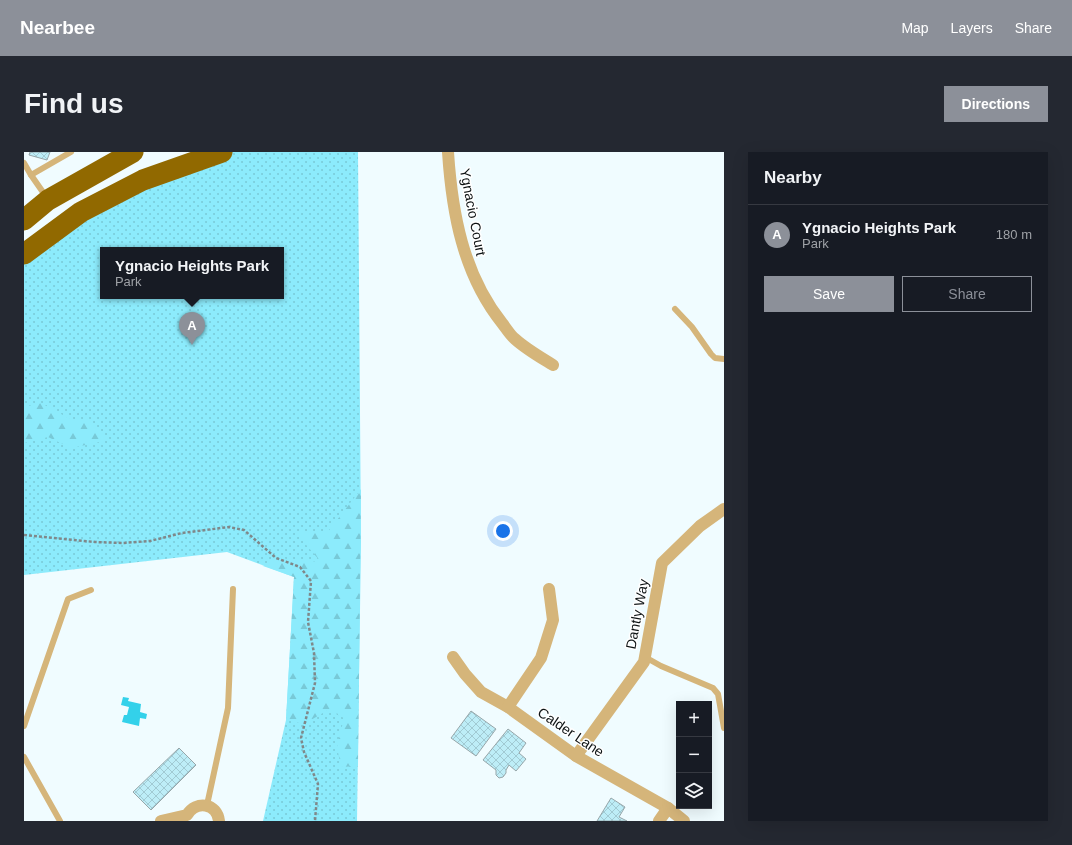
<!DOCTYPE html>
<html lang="en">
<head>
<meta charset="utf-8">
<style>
	body { margin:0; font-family:Arial,sans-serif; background:#242831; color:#f1f3f6 }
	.controls { position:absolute; right:12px; bottom:12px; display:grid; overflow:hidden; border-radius:0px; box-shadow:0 4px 16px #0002 }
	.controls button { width:36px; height:36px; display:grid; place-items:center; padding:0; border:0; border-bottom:1px solid #363941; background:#171b24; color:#f1f3f6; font:20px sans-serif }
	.you { position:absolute; left:479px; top:379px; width:14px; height:14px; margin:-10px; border:3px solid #fff; border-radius:50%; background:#1a73e8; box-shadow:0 0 0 6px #1a73e833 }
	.badge { display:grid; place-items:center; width:26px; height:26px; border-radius:50%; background:#8c9099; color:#fff; font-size:13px; font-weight:700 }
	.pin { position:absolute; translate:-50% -33px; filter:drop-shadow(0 1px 2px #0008) }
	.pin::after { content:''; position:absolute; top:21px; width:14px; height:12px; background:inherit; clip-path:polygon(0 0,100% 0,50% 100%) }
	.popup { position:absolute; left:76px; top:95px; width:184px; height:52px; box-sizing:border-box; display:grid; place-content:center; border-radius:0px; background:#171b24; filter:drop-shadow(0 1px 3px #0005); font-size:13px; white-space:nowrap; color:#9ea1a6 }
	.popup b { font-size:15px; color:#f1f3f6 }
	.popup::after { content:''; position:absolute; left:50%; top:100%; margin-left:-8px; border:8px solid transparent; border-top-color:#171b24 }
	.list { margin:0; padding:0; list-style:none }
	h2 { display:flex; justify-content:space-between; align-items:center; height:52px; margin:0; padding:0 16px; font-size:17px }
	h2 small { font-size:13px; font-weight:400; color:#9ea1a6 }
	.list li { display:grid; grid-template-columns:26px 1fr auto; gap:12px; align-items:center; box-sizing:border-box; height:60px; padding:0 16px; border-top:1px solid #363941 }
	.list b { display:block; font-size:15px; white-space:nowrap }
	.list p { margin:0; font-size:13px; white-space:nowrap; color:#9ea1a6 }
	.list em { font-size:13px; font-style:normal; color:#9ea1a6 }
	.actions { display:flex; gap:8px; padding:12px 16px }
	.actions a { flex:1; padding:9px 0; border:1px solid #8c9099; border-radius:0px; text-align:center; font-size:14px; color:#8c9099 }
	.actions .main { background:#8c9099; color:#fff }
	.icon { flex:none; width:22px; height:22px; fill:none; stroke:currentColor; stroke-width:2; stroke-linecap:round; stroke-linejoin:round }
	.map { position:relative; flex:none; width:700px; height:669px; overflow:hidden; border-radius:0px }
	header { display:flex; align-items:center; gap:24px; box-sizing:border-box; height:56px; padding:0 20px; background:#8c9099; color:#fff }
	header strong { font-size:19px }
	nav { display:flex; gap:22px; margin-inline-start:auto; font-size:14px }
	.intro { display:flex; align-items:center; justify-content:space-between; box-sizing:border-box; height:96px; padding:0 24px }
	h1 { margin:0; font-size:28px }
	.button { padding:10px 18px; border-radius:0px; background:#8c9099; color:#fff; font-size:14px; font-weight:700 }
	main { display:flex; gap:24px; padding:0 24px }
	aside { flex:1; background:#171b24; border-radius:0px; box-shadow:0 4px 16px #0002 }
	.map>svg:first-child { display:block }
	.green { fill:url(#green-dots); fill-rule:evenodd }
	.forest { fill:url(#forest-firs) }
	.water { fill:#33d1ea }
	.building { fill:url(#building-cross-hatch); stroke:#97a6a9 }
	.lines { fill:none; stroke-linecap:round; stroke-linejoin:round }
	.path { stroke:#7f888a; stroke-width:2.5; stroke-dasharray:3 2; stroke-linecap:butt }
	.lane { stroke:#d5b57a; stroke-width:6 }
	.street { stroke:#d5b57a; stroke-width:12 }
	.highway { stroke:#916900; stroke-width:21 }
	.labels { text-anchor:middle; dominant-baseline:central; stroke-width:3; stroke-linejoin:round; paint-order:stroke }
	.street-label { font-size:14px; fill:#0d1314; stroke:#fff }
</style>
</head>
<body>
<header>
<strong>Nearbee</strong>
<nav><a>Map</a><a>Layers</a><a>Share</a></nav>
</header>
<div class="intro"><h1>Find us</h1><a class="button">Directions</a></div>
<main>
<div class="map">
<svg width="700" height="669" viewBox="0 0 700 669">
	<defs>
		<pattern id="green-dots" width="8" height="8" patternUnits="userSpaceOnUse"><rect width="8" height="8" fill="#8cebfc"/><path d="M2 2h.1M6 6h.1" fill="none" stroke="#78c9d7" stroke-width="1.8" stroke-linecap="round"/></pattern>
		<pattern id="forest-firs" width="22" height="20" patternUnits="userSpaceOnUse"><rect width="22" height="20" fill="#8cebfc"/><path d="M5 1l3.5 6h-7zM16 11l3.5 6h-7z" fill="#78c9d7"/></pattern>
		<pattern id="building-cross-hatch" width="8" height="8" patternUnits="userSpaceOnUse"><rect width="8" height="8" fill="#bdedf7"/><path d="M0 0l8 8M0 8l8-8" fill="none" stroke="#a1cad3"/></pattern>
	</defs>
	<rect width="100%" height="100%" fill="#f0fcff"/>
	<!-- green -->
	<path class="green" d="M198,0H334L337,389L333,669H239L262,568L270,425L203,400L0,423V102L57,60ZM79,98H257V144H79Z"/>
	<!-- forest -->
	<g class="forest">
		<path d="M17,251L46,267L67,269L85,288L47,296L24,285L0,291V255Z"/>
		<path d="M337,337L334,614L317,615L313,595L320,566L304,558L280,572L262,568L270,425L239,414L252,406L297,410L271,380L303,381Z"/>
	</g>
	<!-- water -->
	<path class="water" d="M99,545L105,546L104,549L117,552L116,560L123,562L122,567L116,566L115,574L98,570L100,563H103L105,555L97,553Z"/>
	<!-- building -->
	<g class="building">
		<path d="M6,0H26L23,8L5,3Z"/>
		<path d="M447,559L472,577L452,604L427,586Z"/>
		<path d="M484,577L502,591L495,601L502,607L492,619L485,613L482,618V621L479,625L475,626L472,623V618L459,608Z"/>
		<path d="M155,596L172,613L127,658L109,640Z"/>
		<path d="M587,646L601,655L595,665L603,669H573Z"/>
	</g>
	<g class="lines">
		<!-- path -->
		<path class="path" d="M0,383L71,390L99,391L126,389L158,381L205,375L220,378L252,406L276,415L287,429L284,470L290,501L291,531L277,586L280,600L294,632L291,669"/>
		<!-- lane -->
		<g class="lane">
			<path d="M0,11L7,23L47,0"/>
			<path d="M7,23L23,46"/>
			<path d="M651,157L668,175L687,202L691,206L700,207"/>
			<path d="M621,505L637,514L689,536L694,542L700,576"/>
			<path d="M0,574L44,447L67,438"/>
			<path d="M0,605L36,669"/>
			<path d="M183,653L204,556L209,437"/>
		</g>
		<!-- street -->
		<g class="street">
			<path d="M424,0C428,61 439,122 478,171C482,176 486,183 491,187C502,197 516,205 529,213"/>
			<path d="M429,505L441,522L457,540L484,555L552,604L644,656L660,669"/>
			<path d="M484,555L517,506L529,468L525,437"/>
			<path d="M552,604L620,510L638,411L676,374L700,357"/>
			<path d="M137,669L163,663C172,648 193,651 195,669"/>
			<path d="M635,669L644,656"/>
		</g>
		<!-- highway -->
		<g class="highway">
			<path d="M0,68L24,48L109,0"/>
			<path d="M0,102L57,60L119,28L198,0"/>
		</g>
	</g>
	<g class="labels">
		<!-- street labels -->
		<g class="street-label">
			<text transform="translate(449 60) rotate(79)">Ygnacio Court</text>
			<text transform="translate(613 462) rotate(-79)">Dantly Way</text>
			<text transform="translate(547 580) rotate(34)">Calder Lane</text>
		</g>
	</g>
</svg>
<div class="controls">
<button>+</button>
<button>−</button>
<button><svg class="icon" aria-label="layers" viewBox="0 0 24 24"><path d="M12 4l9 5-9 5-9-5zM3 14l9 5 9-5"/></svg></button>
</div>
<div class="you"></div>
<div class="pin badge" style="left:168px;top:193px">A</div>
<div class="popup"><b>Ygnacio Heights Park</b>Park</div>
</div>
<aside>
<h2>Nearby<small></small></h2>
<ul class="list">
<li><span class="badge">A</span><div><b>Ygnacio Heights Park</b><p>Park</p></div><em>180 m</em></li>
</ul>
<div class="actions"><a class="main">Save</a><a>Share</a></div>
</aside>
</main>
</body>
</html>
